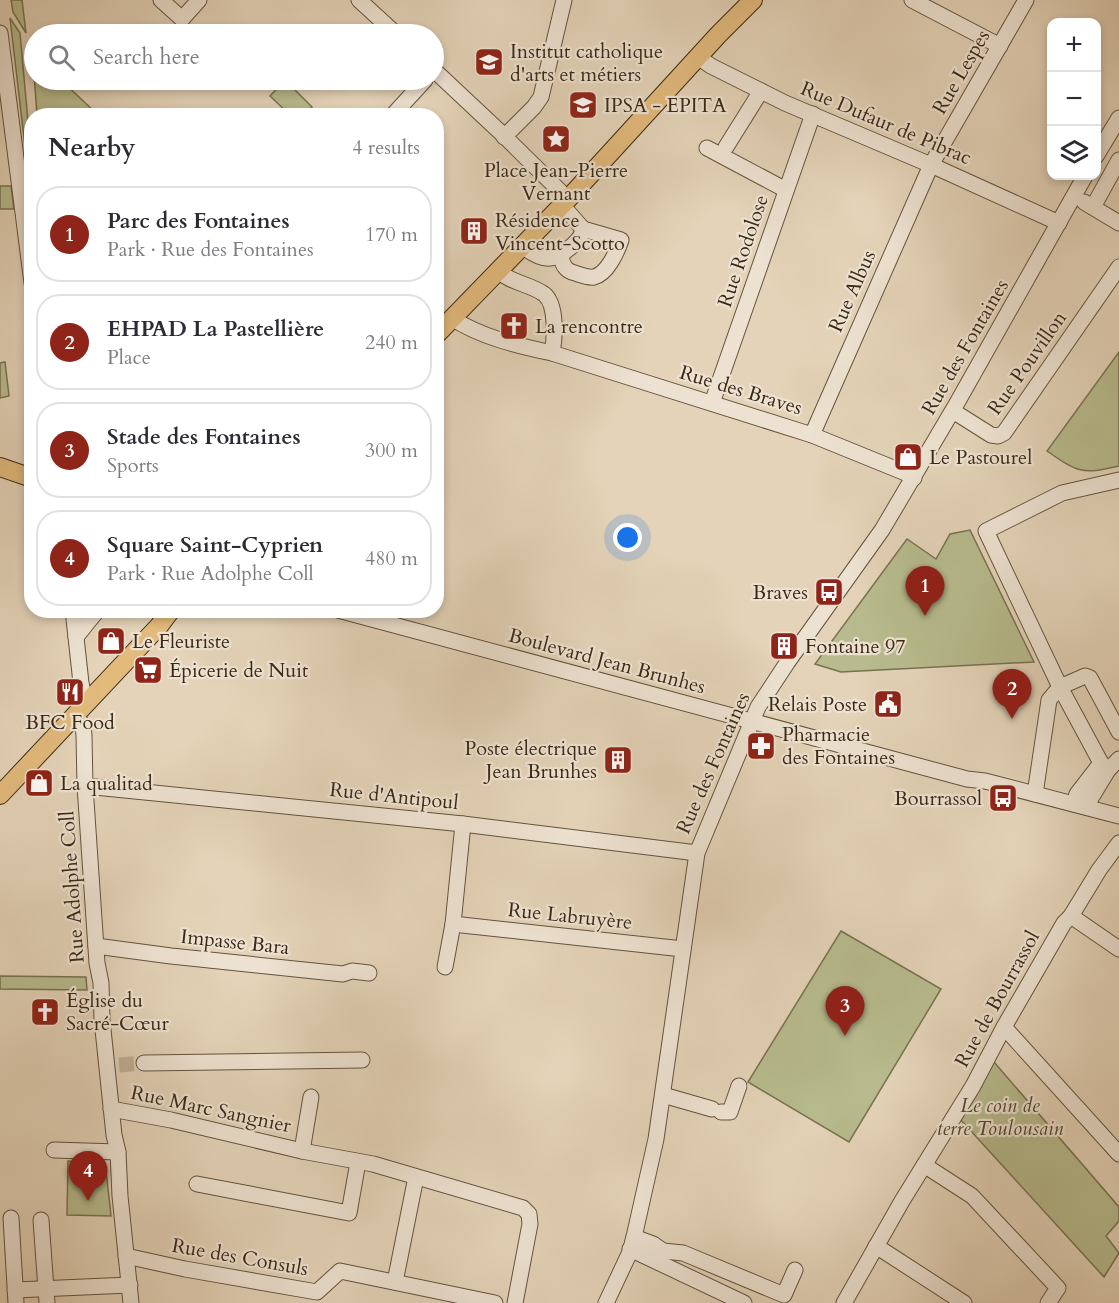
<!DOCTYPE html>
<html lang="en">
<head>
<meta charset="utf-8">
<style>
	body { margin:0; font-family:Cardo,serif; background:#f7f7f7; color:#2b2b33 }
	.controls { position:absolute; right:18px; top:18px; display:grid; overflow:hidden; border-radius:12px; box-shadow:0 3px 9px #0003 }
	.controls button { width:54px; height:54px; display:grid; place-items:center; padding:0; border:0; border-bottom:2px solid #e1e1e2; background:#fff; color:#2b2b33; font:30px sans-serif }
	.you { position:absolute; left:628px; top:538px; width:21px; height:21px; margin:-15px; border:4px solid #fff; border-radius:50%; background:#1a73e8; box-shadow:0 0 0 9px #1a73e833 }
	.badge { display:grid; place-items:center; width:39px; height:39px; border-radius:50%; background:#8f2418; color:#fff; font-size:20px; font-weight:700 }
	.pin { position:absolute; translate:-50% -50px; filter:drop-shadow(0 2px 3px #0008) }
	.pin::after { content:''; position:absolute; top:32px; width:21px; height:18px; background:inherit; clip-path:polygon(0 0,100% 0,50% 100%) }
	.list { margin:0; padding:0; list-style:none }
	h2 { display:flex; justify-content:space-between; align-items:center; height:78px; margin:0; padding:0 24px; font-size:26px }
	h2 small { font-size:20px; font-weight:400; color:#7c7c81 }
	.list li { display:grid; grid-template-columns:39px 1fr auto; gap:18px; align-items:center; box-sizing:border-box; height:96px; margin:0 12px 12px; padding:0 12px; border:2px solid #e1e1e2; border-radius:24px }
	.list b { display:block; font-size:22px; white-space:nowrap }
	.list p { margin:0; font-size:20px; white-space:nowrap; color:#7c7c81 }
	.list em { font-size:20px; font-style:normal; color:#7c7c81 }
	.icon { flex:none; width:33px; height:33px; fill:none; stroke:currentColor; stroke-width:2; stroke-linecap:round; stroke-linejoin:round }
	.map { position:relative; flex:none; width:1119px; height:1303px; overflow:hidden }
	.search { position:absolute; background:#fff; box-shadow:0 3px 9px #0003; left:24px; top:24px; width:420px; height:66px; display:flex; align-items:center; gap:15px; box-sizing:border-box; padding:0 21px; border-radius:33px; color:#7c7c81; font-size:22px }
	.panel { position:absolute; background:#fff; box-shadow:0 3px 9px #0003; left:24px; top:108px; width:420px; height:510px; border-radius:24px }
	.map>svg:first-child { display:block }
	.green { fill:#b7bb8d; stroke:#787251; stroke-width:1.5 }
	.lines { fill:none; stroke-linecap:round; stroke-linejoin:round }
	.minor-tunnel { stroke:#c2b197; stroke-width:15; stroke-dasharray:15 8; stroke-linecap:butt }
	.minor-casing { stroke:#64533e; stroke-width:17 }
	.major-casing { stroke:#3a2815; stroke-width:20 }
	.minor { stroke:#ede2d1; stroke-width:15 }
	.major { stroke:#e2ba7c; stroke-width:18 }
	.labels { text-anchor:middle; dominant-baseline:central; stroke-width:4.5; stroke-linejoin:round; paint-order:stroke }
	.poi-label { font-size:20px; fill:#3a2815; stroke:#ede2d1; text-anchor:start }
	.street-label { font-size:20px; fill:#3a2815; stroke:#ede2d1 }
	.park-label { font-size:20px; font-style:italic; fill:#53452d; stroke:#ede2d1 }
</style>
</head>
<body>
<div class="map">
<svg width="1119" height="1303" viewBox="0 0 1119 1303">
	<rect width="100%" height="100%" fill="#e4d3b8"/>
	<filter id="stains"><feTurbulence type="fractalNoise" baseFrequency=".00333" numOctaves="4"/><feColorMatrix values="0 0 0 0 .2 0 0 0 0 .09 0 0 0 0 .02 0 0 0 .5 -.17"/></filter>
	<radialGradient id="worn" r=".72"><stop offset=".6" stop-color="#630" stop-opacity="0"/><stop offset="1" stop-color="#630" stop-opacity=".3"/></radialGradient>
	<!-- green -->
	<g class="green">
		<path d="M11,0H22L26,33L13,12Z"/>
		<path d="M10,18L20,33L31,155V198Z"/>
		<path d="M33,60L34,62V80H61L98,115H37Z"/>
		<path d="M285,80L312,107L304,115H290L270,96Z"/>
		<path d="M0,186H11L14,209H0Z"/>
		<path d="M1119,352V466C1082,475 1077,472 1047,451Z"/>
		<path d="M5,362L9,396L0,398V363Z"/>
		<path d="M970,530L1034,662L841,672L815,664L907,539L936,559L950,534Z"/>
		<path d="M841,931L941,989L849,1142L748,1082Z"/>
		<path d="M0,976L86,977L87,990L0,989Z"/>
		<path d="M994,1062L1119,1207V1221L1106,1236L1119,1253L1104,1277L959,1118Z"/>
		<path d="M68,1161L78,1162L83,1169L106,1170L111,1216L67,1215Z"/>
	</g>
	<g class="lines">
		<!-- minor-tunnel -->
		<path class="minor-tunnel" d="M119,1065L144,1063"/>
		<!-- minor casing -->
		<g class="minor-casing">
			<g id="minor">
				<path d="M161,0L182,19L199,0"/>
				<path d="M359,0L396,34"/>
				<path d="M912,0L1000,46"/>
				<path d="M0,33L32,283"/>
				<path d="M698,57L711,66L785,103L931,165L1059,223"/>
				<path d="M434,70L499,131L568,199"/>
				<path d="M392,116L425,80"/>
				<path d="M504,137L534,107L541,97L564,0"/>
				<path d="M726,147L761,91"/>
				<path d="M707,148L786,190"/>
				<path d="M1096,156L1119,118"/>
				<path d="M1084,202L1119,223"/>
				<path d="M1093,207L1119,160"/>
				<path d="M522,246C543,262 554,263 573,245C579,239 582,236 583,229L562,205"/>
				<path d="M561,257C563,266 566,271 575,273C581,275 588,278 594,277C607,274 617,252 621,240L583,229"/>
				<path d="M498,271C511,283 530,284 544,294C557,304 555,338 552,353"/>
				<path d="M452,318C480,337 519,346 552,353L812,435L908,474L914,478"/>
				<path d="M712,403L813,114"/>
				<path d="M953,411L991,435L998,436L1004,433L1119,267"/>
				<path d="M812,435L931,165L1026,0"/>
				<path d="M1119,480L1062,493L986,531L1060,687L1101,763L1108,770L1119,759"/>
				<path d="M73,610L81,683L83,692L90,700"/>
				<path d="M338,610L967,779L985,781L1119,816"/>
				<path d="M76,637L97,611"/>
				<path d="M76,716L83,725L84,736L85,786L97,963L101,983L102,1020L114,1135L118,1152L120,1196L131,1303"/>
				<path d="M85,786L463,824L697,853"/>
				<path d="M1035,794L1049,700L1060,687L1085,676L1090,678L1119,732"/>
				<path d="M1074,804L1077,794L1101,763"/>
				<path d="M1088,807L1091,798L1108,770"/>
				<path d="M463,824L453,924L683,949"/>
				<path d="M1071,916L1119,949"/>
				<path d="M96,946L171,956L343,974L352,971L369,973"/>
				<path d="M445,967L453,924"/>
				<path d="M1004,1027L1119,1154"/>
				<path d="M144,1063L362,1060"/>
				<path d="M663,1095L712,1109"/>
				<path d="M111,1109L171,1120L302,1151L373,1164L523,1208L529,1214L530,1224L515,1303"/>
				<path d="M721,1112H730L739,1086"/>
				<path d="M54,1150L118,1152"/>
				<path d="M302,1151L311,1097"/>
				<path d="M924,1165L972,1196L1058,1288L1048,1303"/>
				<path d="M197,1184L349,1213L358,1162"/>
				<path d="M11,1218L16,1303"/>
				<path d="M41,1220L47,1303"/>
				<path d="M634,1237L653,1244L663,1251L683,1253L784,1295L795,1270"/>
				<path d="M876,1246L964,1303"/>
				<path d="M630,1249L744,1303"/>
				<path d="M126,1256L185,1269L317,1292L340,1271L495,1303"/>
				<path d="M395,1282L416,1177"/>
				<path d="M15,1290L130,1285"/>
				<path d="M606,1303L630,1252L634,1237L656,1139L697,853L758,707L787,663L882,530L957,403L1085,176"/>
				<path d="M844,1303L902,1201L973,1086L1004,1027L1064,923L1071,916L1099,870L1119,843"/>
			</g>
		</g>
		<!-- major casing -->
		<g class="major-casing">
			<g id="major">
				<path d="M436,335L568,199L718,35L753,0"/>
				<path d="M0,467L32,478"/>
				<path d="M0,795L159,626L171,610"/>
			</g>
		</g>
		<!-- minor -->
		<use href="#minor" class="minor"/>
		<!-- major -->
		<use href="#major" class="major"/>
	</g>
	<!-- icons -->
	<defs>
		<g id="university-square" transform="scale(1.5)"><rect x="-9" y="-9" width="18" height="18" rx="4" fill="#8f2418" stroke="#ede2d1"/><path d="M0-5L7-2L0 1L-7-2ZM-4 1L0 2.5L4 1V4Q0 6-4 4Z" fill="#fff"/></g>
		<g id="sight-square" transform="scale(1.5)"><rect x="-9" y="-9" width="18" height="18" rx="4" fill="#8f2418" stroke="#ede2d1"/><path d="M0-6L1.8-2.2L6-1.7L2.9 1.2L3.7 5.4L0 3.3L-3.7 5.4L-2.9 1.2L-6-1.7L-1.8-2.2Z" fill="#fff"/></g>
		<g id="building-square" transform="scale(1.5)"><rect x="-9" y="-9" width="18" height="18" rx="4" fill="#8f2418" stroke="#ede2d1"/><path d="M-4-6H4V6H1V3H-1V6H-4ZM-2.5-4.3h1.7v1.8h-1.7ZM.8-4.3h1.7v1.8H.8ZM-2.5-1h1.7V.8h-1.7ZM.8-1h1.7V.8H.8Z" fill="#fff"/></g>
		<g id="church-square" transform="scale(1.5)"><rect x="-9" y="-9" width="18" height="18" rx="4" fill="#8f2418" stroke="#ede2d1"/><path d="M-1.2-6h2.4v3.5h3.3v2.4h-3.3V6h-2.4V-.1h-3.3v-2.4h3.3Z" fill="#fff"/></g>
		<g id="shop-square" transform="scale(1.5)"><rect x="-9" y="-9" width="18" height="18" rx="4" fill="#8f2418" stroke="#ede2d1"/><path d="M-5-2.5h2.3a2.7 3.5 0 0 1 5.4 0H5L5.5 6h-11ZM-1.5-2.5h3a1.5 2.3 0 0 0-3 0Z" fill="#fff"/></g>
		<g id="bus-square" transform="scale(1.5)"><rect x="-9" y="-9" width="18" height="18" rx="4" fill="#8f2418" stroke="#ede2d1"/><path d="M-5-6H5V4H4V6H2V4H-2V6H-4V4H-5ZM-3.5-4V0h7V-4ZM-3.5 1.2v1.5H-2V1.2ZM2 1.2v1.5H3.5V1.2Z" fill="#fff"/></g>
		<g id="supermarket-square" transform="scale(1.5)"><rect x="-9" y="-9" width="18" height="18" rx="4" fill="#8f2418" stroke="#ede2d1"/><path d="M-6-5.5h2.5l.6 2H6L4.5 2H-2.5L-4.4-4H-6ZM-1.5 3.2a1.3 1.3 0 1 0 .1 0ZM3 3.2a1.3 1.3 0 1 0 .1 0Z" fill="#fff"/></g>
		<g id="restaurant-square" transform="scale(1.5)"><rect x="-9" y="-9" width="18" height="18" rx="4" fill="#8f2418" stroke="#ede2d1"/><path d="M-5-6h1v4h1v-4h1v4h1v-4h1v5L-1.5 .5V6h-2V.5L-5-1ZM5-6V6H3V1.5H1.5Q1.5-4 5-6Z" fill="#fff"/></g>
		<g id="civic-square" transform="scale(1.5)"><rect x="-9" y="-9" width="18" height="18" rx="4" fill="#8f2418" stroke="#ede2d1"/><path d="M-.6-6.5H3V-4.5H.6V-3L4-1V1h2V6H-6V1h2V-1L-.6-3ZM-1.2 2.5V6h2.4V2.5Z" fill="#fff"/></g>
		<g id="pharmacy-square" transform="scale(1.5)"><rect x="-9" y="-9" width="18" height="18" rx="4" fill="#8f2418" stroke="#ede2d1"/><path d="M-2-6h4v4h4v4h-4v4h-4v-4h-4v-4h4Z" fill="#fff"/></g>
	</defs>
	<g fill-rule="evenodd">
		<use href="#university-square" x="489" y="62"/>
		<use href="#university-square" x="583" y="105"/>
		<use href="#sight-square" x="556" y="139"/>
		<use href="#building-square" x="474" y="231"/>
		<use href="#church-square" x="514" y="326"/>
		<use href="#shop-square" x="908" y="457"/>
		<use href="#bus-square" x="829" y="592"/>
		<use href="#shop-square" x="111" y="641"/>
		<use href="#building-square" x="784" y="646"/>
		<use href="#supermarket-square" x="148" y="670"/>
		<use href="#restaurant-square" x="70" y="692"/>
		<use href="#civic-square" x="888" y="704"/>
		<use href="#pharmacy-square" x="761" y="746"/>
		<use href="#building-square" x="618" y="760"/>
		<use href="#shop-square" x="39" y="783"/>
		<use href="#bus-square" x="1003" y="798"/>
		<use href="#church-square" x="45" y="1012"/>
	</g>
	<g class="labels">
		<!-- poi labels -->
		<g class="poi-label">
			<text x="510" y="51">Institut catholique<tspan x="510" dy="23">d'arts et métiers</tspan></text>
			<text x="604" y="105">IPSA - EPITA</text>
			<text x="556" y="170" text-anchor="middle">Place Jean-Pierre<tspan x="556" dy="23">Vernant</tspan></text>
			<text x="495" y="220">Résidence<tspan x="495" dy="23">Vincent-Scotto</tspan></text>
			<text x="535" y="326">La rencontre</text>
			<text x="929" y="457">Le Pastourel</text>
			<text x="808" y="592" text-anchor="end">Braves</text>
			<text x="132" y="641">Le Fleuriste</text>
			<text x="805" y="646">Fontaine 97</text>
			<text x="169" y="670">Épicerie de Nuit</text>
			<text x="867" y="704" text-anchor="end">Relais Poste</text>
			<text x="70" y="722" text-anchor="middle">BFC Food</text>
			<text x="782" y="734">Pharmacie<tspan x="782" dy="23">des Fontaines</tspan></text>
			<text x="597" y="748" text-anchor="end">Poste électrique<tspan x="597" dy="23">Jean Brunhes</tspan></text>
			<text x="60" y="783">La qualitad</text>
			<text x="982" y="798" text-anchor="end">Bourrassol</text>
			<text x="66" y="1000">Église du<tspan x="66" dy="23">Sacré-Cœur</tspan></text>
		</g>
		<!-- street labels -->
		<g class="street-label">
			<text transform="translate(961 72) rotate(-60)">Rue Lespes</text>
			<text transform="translate(886 123) rotate(23)">Rue Dufaur de Pibrac</text>
			<text transform="translate(743 251) rotate(-71)">Rue Rodolose</text>
			<text transform="translate(852 291) rotate(-66)">Rue Albus</text>
			<text transform="translate(965 347) rotate(-60)">Rue des Fontaines</text>
			<text transform="translate(1027 363) rotate(-55)">Rue Pouvillon</text>
			<text transform="translate(741 390) rotate(17)">Rue des Braves</text>
			<text transform="translate(607 661) rotate(15)">Boulevard Jean Brunhes</text>
			<text transform="translate(713 763) rotate(-66)">Rue des Fontaines</text>
			<text transform="translate(394 796) rotate(6)">Rue d'Antipoul</text>
			<text transform="translate(72 887) rotate(-94)">Rue Adolphe Coll</text>
			<text transform="translate(570 916) rotate(6)">Rue Labruyère</text>
			<text transform="translate(235 942) rotate(6)">Impasse Bara</text>
			<text transform="translate(997 999) rotate(-61)">Rue de Bourrassol</text>
			<text transform="translate(211 1109) rotate(12)">Rue Marc Sangnier</text>
			<text transform="translate(240 1257) rotate(10)">Rue des Consuls</text>
		</g>
		<!-- park labels -->
		<g class="park-label">
			<text x="1000" y="1105">Le coin de<tspan x="1000" dy="23">terre Toulousain</tspan></text>
		</g>
	</g>
	<rect width="100%" height="100%" filter="url(#stains)"/>
	<rect width="100%" height="100%" fill="url(#worn)"/>
</svg>
<div class="controls">
<button>+</button>
<button>−</button>
<button><svg class="icon" aria-label="layers" viewBox="0 0 24 24"><path d="M12 4l9 5-9 5-9-5zM3 14l9 5 9-5"/></svg></button>
</div>
<div class="you"></div>
<div class="pin badge" style="left:925px;top:616px">1</div>
<div class="pin badge" style="left:1012px;top:719px">2</div>
<div class="pin badge" style="left:845px;top:1036px">3</div>
<div class="pin badge" style="left:88px;top:1201px">4</div>
<div class="search"><svg class="icon" aria-label="search" viewBox="0 0 24 24"><circle cx="10" cy="10" r="6"/><path d="M15 15l6 6"/></svg>Search here</div>
<section class="panel">
<h2>Nearby<small>4 results</small></h2>
<ul class="list">
<li><span class="badge">1</span><div><b>Parc des Fontaines</b><p>Park · Rue des Fontaines</p></div><em>170 m</em></li>
<li><span class="badge">2</span><div><b>EHPAD La Pastellière</b><p>Place</p></div><em>240 m</em></li>
<li><span class="badge">3</span><div><b>Stade des Fontaines</b><p>Sports</p></div><em>300 m</em></li>
<li><span class="badge">4</span><div><b>Square Saint-Cyprien</b><p>Park · Rue Adolphe Coll</p></div><em>480 m</em></li>
</ul>
</section>
</div>
</body>
</html>
